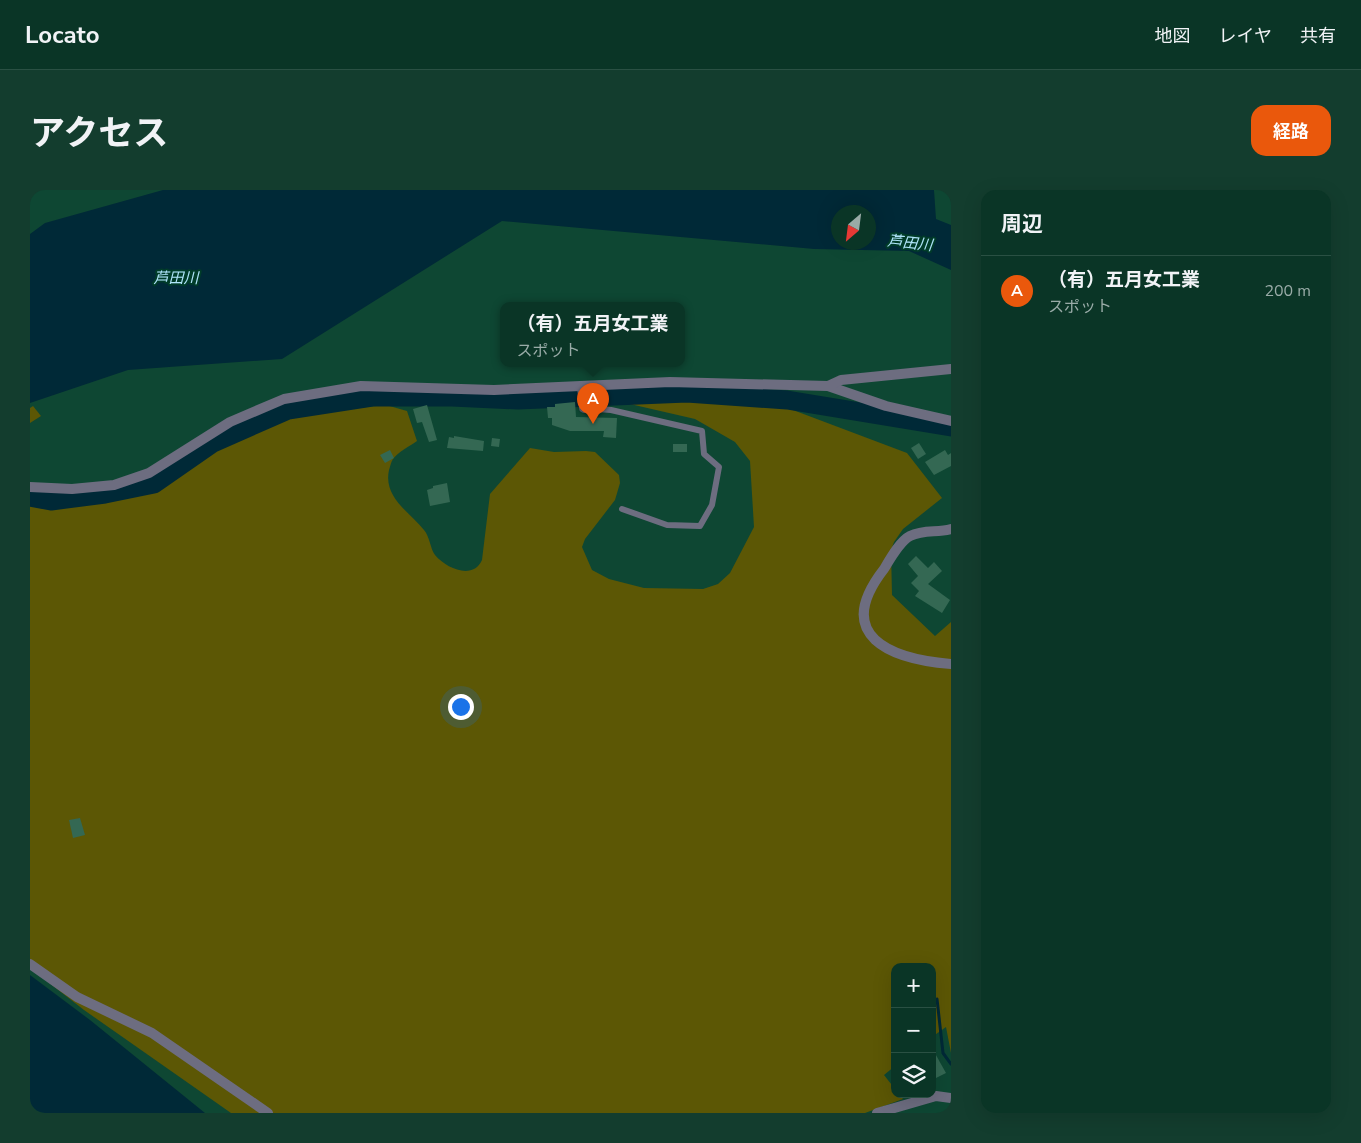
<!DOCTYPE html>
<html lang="ja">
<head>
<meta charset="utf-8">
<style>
	body { margin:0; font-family:"Nunito Sans","Noto Sans JP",sans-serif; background:#133d2e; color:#f1f3f6 }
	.controls { position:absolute; right:15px; bottom:15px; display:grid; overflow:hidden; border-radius:10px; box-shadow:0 5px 20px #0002 }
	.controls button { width:45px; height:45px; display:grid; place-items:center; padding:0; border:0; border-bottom:1px solid #2a5043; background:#0a3526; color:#f1f3f6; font:25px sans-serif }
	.compass { position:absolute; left:801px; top:15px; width:45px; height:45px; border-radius:50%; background:#0a3526; box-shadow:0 5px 20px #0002; rotate:208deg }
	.you { position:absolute; left:430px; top:516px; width:18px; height:18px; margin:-12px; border:4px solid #fff; border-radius:50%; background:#1a73e8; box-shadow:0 0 0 8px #1a73e833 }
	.badge { display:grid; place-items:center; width:32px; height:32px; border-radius:50%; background:#ea580c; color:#fff; font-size:16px; font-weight:700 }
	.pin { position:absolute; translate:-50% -41px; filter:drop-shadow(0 1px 2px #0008) }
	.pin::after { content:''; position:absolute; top:26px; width:18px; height:15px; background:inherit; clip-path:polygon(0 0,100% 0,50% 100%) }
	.popup { position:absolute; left:470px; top:112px; width:185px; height:65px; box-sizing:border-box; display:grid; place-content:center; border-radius:10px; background:#0a3526; filter:drop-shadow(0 1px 4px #0005); font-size:16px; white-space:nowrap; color:#99aba7 }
	.popup b { font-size:19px; color:#f1f3f6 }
	.popup::after { content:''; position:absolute; left:50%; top:100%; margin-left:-10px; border:10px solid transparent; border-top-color:#0a3526 }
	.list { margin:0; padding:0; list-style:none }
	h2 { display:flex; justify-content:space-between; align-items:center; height:65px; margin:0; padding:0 20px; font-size:21px }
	h2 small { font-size:16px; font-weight:400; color:#99aba7 }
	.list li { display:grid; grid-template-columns:32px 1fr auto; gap:15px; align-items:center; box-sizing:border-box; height:70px; padding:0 20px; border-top:1px solid #2a5043 }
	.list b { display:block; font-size:19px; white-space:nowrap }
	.list p { margin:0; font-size:16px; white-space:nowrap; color:#99aba7 }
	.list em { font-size:16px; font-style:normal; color:#99aba7 }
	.icon { flex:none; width:28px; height:28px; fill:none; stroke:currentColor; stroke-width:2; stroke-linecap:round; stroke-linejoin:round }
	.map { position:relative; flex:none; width:921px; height:923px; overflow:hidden; border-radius:15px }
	header { display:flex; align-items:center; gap:30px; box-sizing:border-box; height:70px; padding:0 25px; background:#0a3526; border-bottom:1px solid #2a5043 }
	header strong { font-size:24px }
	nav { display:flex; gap:28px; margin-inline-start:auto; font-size:18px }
	.intro { display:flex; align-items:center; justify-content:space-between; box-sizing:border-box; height:120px; padding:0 30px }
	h1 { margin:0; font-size:35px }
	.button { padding:12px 22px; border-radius:15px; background:#ea580c; color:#fff; font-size:18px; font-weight:700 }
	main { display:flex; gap:30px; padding:0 30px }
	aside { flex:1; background:#0a3526; border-radius:15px; box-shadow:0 5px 20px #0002 }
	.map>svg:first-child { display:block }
	.green { fill:#5c5705 }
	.water { fill:#002937; fill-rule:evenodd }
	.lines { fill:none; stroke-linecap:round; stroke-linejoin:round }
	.stream { stroke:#002937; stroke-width:3 }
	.river { stroke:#002937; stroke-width:19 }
	.building { fill:#346853 }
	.service { stroke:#6d6d80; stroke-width:6 }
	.minor { stroke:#6d6d80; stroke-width:10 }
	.labels { text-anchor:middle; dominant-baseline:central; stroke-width:4; stroke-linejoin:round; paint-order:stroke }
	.water-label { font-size:15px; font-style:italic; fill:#afe4fa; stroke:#003c29 }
</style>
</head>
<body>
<header>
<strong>Locato</strong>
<nav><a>地図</a><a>レイヤ</a><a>共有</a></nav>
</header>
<div class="intro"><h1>アクセス</h1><a class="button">経路</a></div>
<main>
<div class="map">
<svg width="921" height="923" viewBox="0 0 921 923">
	<rect width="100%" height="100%" fill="#0e4733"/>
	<!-- green -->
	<g class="green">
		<path d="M587,197L755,217L877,263L912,308L873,339L864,352L861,360L862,405L905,446L921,432V863L916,837L902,847V777H865V876L854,885L865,899V904H869L873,909L835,923H201L54,820L0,778V313L20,315L120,299L209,244L249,226L356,215L377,221L387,251C380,256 368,262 363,269C361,272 360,277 359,280C353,308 380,322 394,340C400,347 400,358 405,365C417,379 443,390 452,370L460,304L500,258L524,262L556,261L565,262L589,285L590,293L585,310L555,349L552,357L562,380L579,389L614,398L673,399L688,394L700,383L724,337L720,271L705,252L665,229L587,211Z"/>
		<path d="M3,216L11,226L0,233V218Z"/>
	</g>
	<!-- water -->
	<g class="water">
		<path d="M133,0H904L906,29L921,35V80L879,61L784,59L472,31L252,169L98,180L0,213V44L15,33ZM808,22H838V52H808Z"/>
		<path d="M0,785L60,830L175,923H0Z"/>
	</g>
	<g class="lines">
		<!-- stream -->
		<path class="stream" d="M907,809L913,863L921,874"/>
		<!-- river -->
		<path class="river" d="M0,307L21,311L75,304L124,294L183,253L258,220L342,207H422L488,210L657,203L757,210L921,237"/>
	</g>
	<!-- building -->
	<g class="building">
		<path d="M545,212L546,227L587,228L586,248L573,247L574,241H540L522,235V228H518L517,217H525V214Z"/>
		<path d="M397,215L407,250L399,252L392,232L387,233L383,219Z"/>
		<path d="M424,246L454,251L453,261L417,258L419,247L424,248Z"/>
		<path d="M462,248L470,249L469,257L461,256Z"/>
		<path d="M889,253L896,264L888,269L881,258Z"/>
		<rect x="643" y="254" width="14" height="8"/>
		<path d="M360,260L364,268L355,273L350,265Z"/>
		<path d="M915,260L918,265L921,263V276L904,285L895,272Z"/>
		<path d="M417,293L420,312L400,316L397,300L403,298V296Z"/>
		<path d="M886,366L898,378L904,372L912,381L898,394L920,410L912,423L885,406L889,401L881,393L888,386L878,374Z"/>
		<path d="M50,628L55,645L43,648L39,630Z"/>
		<path d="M902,858L916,883L902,890Z"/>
	</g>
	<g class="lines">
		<!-- service -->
		<path class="service" d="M554,218L581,220L672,241L674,264L689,277L682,315L670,336L637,335L592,319"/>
		<!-- minor -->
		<g class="minor">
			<path d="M552,196L554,218"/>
			<path d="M798,196L856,216L921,231"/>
			<path d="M0,297L42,299L84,295L119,283L200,232L254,209L331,196L464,200L640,192L798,196L811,190L921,179"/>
			<path d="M921,339C907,343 894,339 880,346C870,351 860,369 854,379C802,446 860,469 921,474"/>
			<path d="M0,774L47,807L122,843L238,923"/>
			<path d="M847,923L906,906L921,908"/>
		</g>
	</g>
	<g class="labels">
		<!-- water labels -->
		<g class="water-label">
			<text transform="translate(880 53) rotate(6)">芦田川</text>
			<text x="146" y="88">芦田川</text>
		</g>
	</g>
</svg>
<div class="controls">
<button>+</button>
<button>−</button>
<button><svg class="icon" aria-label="layers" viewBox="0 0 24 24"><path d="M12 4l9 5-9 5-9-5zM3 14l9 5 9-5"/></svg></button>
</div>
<svg class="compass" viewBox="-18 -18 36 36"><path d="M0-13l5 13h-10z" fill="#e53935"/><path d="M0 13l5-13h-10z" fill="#99aba7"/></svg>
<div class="you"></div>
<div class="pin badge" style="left:563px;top:234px">A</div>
<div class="popup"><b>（有）五月女工業</b>スポット</div>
</div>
<aside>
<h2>周辺<small></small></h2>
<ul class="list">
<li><span class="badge">A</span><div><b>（有）五月女工業</b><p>スポット</p></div><em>200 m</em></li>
</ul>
</aside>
</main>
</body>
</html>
